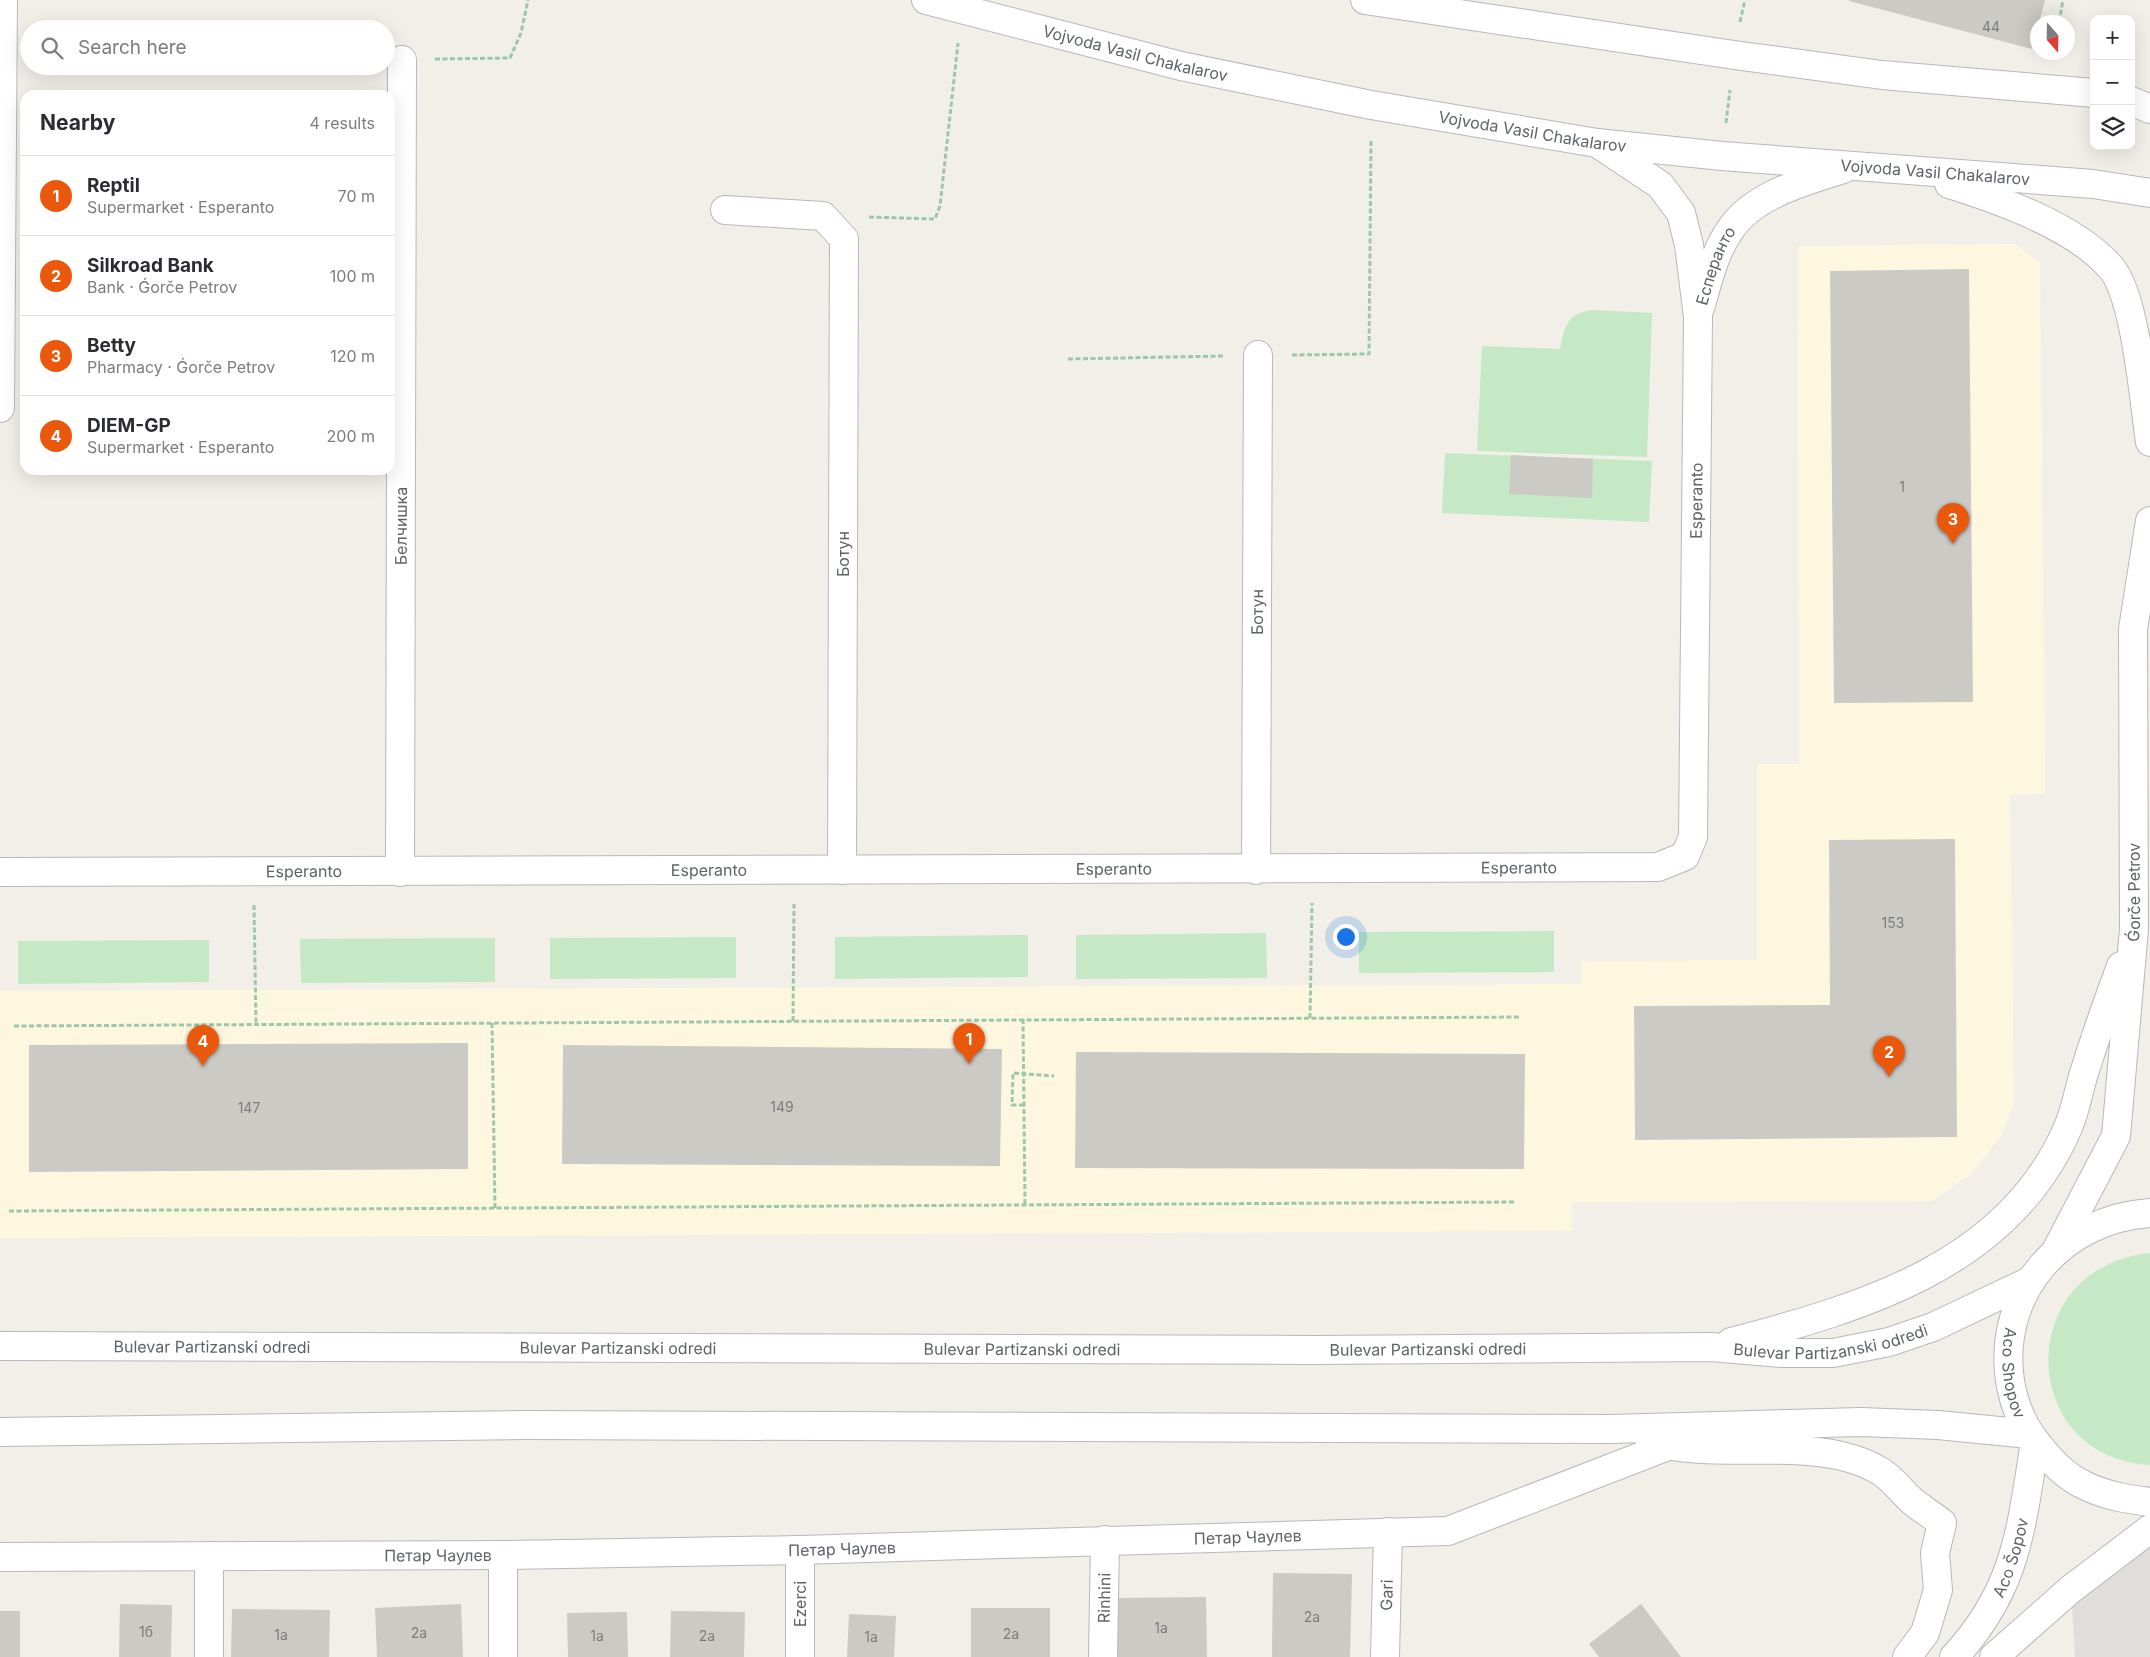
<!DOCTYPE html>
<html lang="en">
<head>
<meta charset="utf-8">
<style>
	body { margin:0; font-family:Inter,sans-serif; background:#f2f2f3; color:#2b2b33 }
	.controls { position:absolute; right:15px; top:15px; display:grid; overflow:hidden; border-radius:10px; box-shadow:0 5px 20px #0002 }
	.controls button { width:45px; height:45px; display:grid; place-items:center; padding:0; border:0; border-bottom:1px solid #e1e1e2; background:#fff; color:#2b2b33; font:25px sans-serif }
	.compass { position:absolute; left:2030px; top:15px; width:45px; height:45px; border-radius:50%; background:#fff; box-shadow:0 5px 20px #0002; rotate:160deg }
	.you { position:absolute; left:1345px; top:936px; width:18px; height:18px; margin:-12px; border:4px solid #fff; border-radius:50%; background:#1a73e8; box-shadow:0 0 0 8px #1a73e833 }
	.badge { display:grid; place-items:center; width:32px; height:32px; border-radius:50%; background:#ea580c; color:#fff; font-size:16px; font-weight:700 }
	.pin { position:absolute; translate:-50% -41px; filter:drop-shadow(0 1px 2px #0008) }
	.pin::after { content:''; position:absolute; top:26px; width:18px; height:15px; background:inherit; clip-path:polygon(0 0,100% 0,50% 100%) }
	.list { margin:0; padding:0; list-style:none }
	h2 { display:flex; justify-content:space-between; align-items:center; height:65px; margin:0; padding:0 20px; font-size:21px }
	h2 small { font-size:16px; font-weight:400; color:#7c7c81 }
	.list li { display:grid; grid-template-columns:32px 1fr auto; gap:15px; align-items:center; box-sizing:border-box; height:80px; padding:0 20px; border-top:1px solid #e1e1e2 }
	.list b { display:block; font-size:19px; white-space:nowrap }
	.list p { margin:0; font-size:16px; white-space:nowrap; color:#7c7c81 }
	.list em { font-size:16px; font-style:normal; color:#7c7c81 }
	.icon { flex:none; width:28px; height:28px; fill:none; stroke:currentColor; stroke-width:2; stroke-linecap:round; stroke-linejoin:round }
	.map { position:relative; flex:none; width:2150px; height:1657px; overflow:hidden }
	.search { position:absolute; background:#fff; box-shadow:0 5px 20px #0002; left:20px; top:20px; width:375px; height:55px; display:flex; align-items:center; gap:12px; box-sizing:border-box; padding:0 18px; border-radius:28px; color:#7c7c81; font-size:19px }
	.panel { position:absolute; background:#fff; box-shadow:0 5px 20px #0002; left:20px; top:90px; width:375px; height:385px; border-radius:15px }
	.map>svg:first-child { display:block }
	.commercial { fill:#fef7e0 }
	.industrial { fill:#e0deda }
	.green { fill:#c5e8c5 }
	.building { fill:#cccac5 }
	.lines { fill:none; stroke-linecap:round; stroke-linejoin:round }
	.minor-casing { stroke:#b5b8bc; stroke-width:30 }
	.path { stroke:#9cc7a9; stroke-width:3; stroke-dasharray:5 2.5; stroke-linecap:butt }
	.minor { stroke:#fff; stroke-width:28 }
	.labels { text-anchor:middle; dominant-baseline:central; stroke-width:4; stroke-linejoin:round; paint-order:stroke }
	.number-label { font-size:14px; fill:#7a7d7f }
	.street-label { font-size:16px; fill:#5f6368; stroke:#fff }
</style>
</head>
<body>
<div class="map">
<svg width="2150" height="1657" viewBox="0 0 2150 1657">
	<rect width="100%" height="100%" fill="#f1efe8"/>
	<!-- commercial -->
	<path class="commercial" d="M2015,244L2040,263L2045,794L2010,795L2014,1102L2002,1135L1972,1173L1932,1201L1572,1202V1231L0,1238V991L1581,984L1582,961L1757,960V764H1799L1798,246Z"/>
	<!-- industrial -->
	<path class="industrial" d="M2150,1529V1657H2075L2071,1589Z"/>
	<!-- green -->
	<g class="green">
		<path d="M1592,310L1652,313L1647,457L1477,451L1482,346L1560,349C1565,326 1566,314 1592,310Z"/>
		<path d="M1445,453L1652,461L1649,522L1442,513Z"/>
		<path d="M1554,931V972L1359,973V932Z"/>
		<path d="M1266,933L1267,978L1076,979V935Z"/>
		<path d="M1028,935V977L835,979V937Z"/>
		<path d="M736,937V978L550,979V938Z"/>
		<path d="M495,938V982L301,983L300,939Z"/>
		<path d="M209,940V982L18,984V941Z"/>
		<path d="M2150,1253V1465C2017,1458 2012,1267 2150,1253Z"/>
	</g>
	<!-- building -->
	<g class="building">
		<path d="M2045,0L2032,49L1849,1V0Z"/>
		<path d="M1969,269L1973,702L1834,703L1830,271Z"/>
		<path d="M1511,455L1593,459L1592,498L1509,494Z"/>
		<path d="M1955,839L1957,1137L1635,1140L1634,1006L1830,1005L1829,840Z"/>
		<path d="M468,1043V1169L29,1172V1045Z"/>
		<path d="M563,1045L1002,1049L1000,1166L562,1164Z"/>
		<path d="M1076,1052L1525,1054L1524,1169L1075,1168Z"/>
		<path d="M1273,1573L1352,1574L1350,1657H1272Z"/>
		<path d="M1206,1597L1207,1657H1116L1115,1598Z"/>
		<path d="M120,1604L172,1605L171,1657H119Z"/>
		<path d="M461,1604L463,1657H377L375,1608Z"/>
		<path d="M1641,1604L1681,1657H1599L1589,1644Z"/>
		<rect x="971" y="1608" width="79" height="49"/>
		<path d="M232,1609L330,1610L329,1657H231Z"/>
		<rect x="0" y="1611" width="20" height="46"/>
		<path d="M671,1611L745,1612L744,1657H670Z"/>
		<path d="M627,1612L628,1657H568L567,1613Z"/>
		<path d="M849,1614L896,1616L894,1657H847Z"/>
	</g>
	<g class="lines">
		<!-- minor casing -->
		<g class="minor-casing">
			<g id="minor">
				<path id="s1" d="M926,0L1181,66L1371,105L1597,143L1722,156L2093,184L2150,193"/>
				<path d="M1365,0L1734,55L1882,75L2094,93"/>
				<path d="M2131,101L2150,109"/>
				<path d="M1949,184C2000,200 2077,227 2112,269C2136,299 2144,402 2150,442"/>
				<path d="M725,210L823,216L844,239L842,870"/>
				<path id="s2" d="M1700,308C1708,281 1714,253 1730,230C1754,194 1804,182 1843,169"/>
				<path d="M0,408L3,0"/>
				<path id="s3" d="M1256,870L1258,355"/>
				<path id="s4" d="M0,872L1658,867L1685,856L1693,837L1698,317L1689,245L1681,213L1660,185L1597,143"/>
				<path id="s5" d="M400,872L402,60"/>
				<path id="s6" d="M2150,1213C2062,1219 1997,1292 2010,1381C2014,1405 2023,1427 2039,1446C2051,1461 2066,1477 2084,1485C2106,1496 2127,1499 2150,1502"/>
				<path id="s7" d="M2057,1249L2116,1136L2134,929L2133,629L2150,521"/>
				<path d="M1731,1342C1865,1307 2011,1264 2069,1125C2076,1108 2079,1088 2085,1070C2096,1035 2108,1001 2121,966"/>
				<path id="s8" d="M0,1346L1314,1350L1711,1347L1782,1353H1833L1889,1342L1933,1327L2030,1281"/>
				<path d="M0,1432L525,1425L1611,1429L1861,1422L1938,1425L2029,1434"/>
				<path d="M1650,1441C1721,1462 1817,1433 1880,1471C1892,1478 1901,1491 1911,1500C1920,1508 1932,1515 1942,1523L1935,1553L1938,1590L1925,1633L1907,1657"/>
				<path d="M800,1550V1657"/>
				<path d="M503,1555V1657"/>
				<path d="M209,1556V1657"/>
				<path id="s9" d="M0,1557L503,1555L800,1550L1448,1531L1668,1446"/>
				<path id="s10" d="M1103,1657L1105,1540"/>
				<path id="s11" d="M1385,1657L1388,1532"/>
				<path id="s12" d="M1954,1657C2017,1589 2021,1529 2035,1442"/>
				<path d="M1994,1657L2071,1589L2150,1529"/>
			</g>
		</g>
		<!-- path -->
		<g class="path">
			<path d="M1740,22L1745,0"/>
			<path d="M2059,22L2063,0"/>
			<path d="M435,59L510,58L521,33L528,0"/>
			<path d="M1726,123L1730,90"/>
			<path d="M869,217L935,219L940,206L958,43"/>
			<path d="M1292,355L1369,354L1371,140"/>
			<path d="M1068,359L1223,356"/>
			<path d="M254,905L256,1025"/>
			<path d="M1310,1018L1312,903"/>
			<path d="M1023,1019L1025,1205"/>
			<path d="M793,1021L794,904"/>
			<path d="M492,1023L495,1208"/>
			<path d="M14,1026L1521,1017"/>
			<path d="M1024,1105H1012L1013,1073L1054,1076"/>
			<path d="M9,1211L1515,1202"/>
		</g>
		<!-- minor -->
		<use href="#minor" class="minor"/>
	</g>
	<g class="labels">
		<!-- number labels -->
		<g class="number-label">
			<text x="1991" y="26">44</text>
			<text x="1902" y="486">1</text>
			<text x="1893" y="922">153</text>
			<text x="782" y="1106">149</text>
			<text x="249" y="1107">147</text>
			<text x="1312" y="1616">2a</text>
			<text x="1161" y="1627">1a</text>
			<text x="146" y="1631">1б</text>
			<text x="419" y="1632">2а</text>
			<text x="1011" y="1633">2а</text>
			<text x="281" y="1634">1а</text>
			<text x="597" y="1635">1а</text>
			<text x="707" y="1635">2а</text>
			<text x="871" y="1636">1а</text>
		</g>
		<!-- street labels -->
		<g class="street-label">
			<text stroke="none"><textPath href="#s1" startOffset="216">Vojvoda Vasil Chakalarov</textPath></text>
			<text stroke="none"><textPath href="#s1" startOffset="621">Vojvoda Vasil Chakalarov</textPath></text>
			<text stroke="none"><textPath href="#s1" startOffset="1026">Vojvoda Vasil Chakalarov</textPath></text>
			<text stroke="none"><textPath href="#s2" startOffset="45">Есперанто</textPath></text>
			<text stroke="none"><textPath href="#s4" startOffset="2044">Esperanto</textPath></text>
			<text stroke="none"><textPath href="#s5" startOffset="346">Белчишка</textPath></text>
			<text transform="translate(843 554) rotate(-90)">Ботун</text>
			<text stroke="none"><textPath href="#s3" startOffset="258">Ботун</textPath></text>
			<text stroke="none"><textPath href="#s4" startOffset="1519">Esperanto</textPath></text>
			<text stroke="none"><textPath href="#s4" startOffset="1114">Esperanto</textPath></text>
			<text stroke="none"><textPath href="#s4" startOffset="709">Esperanto</textPath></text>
			<text stroke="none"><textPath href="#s4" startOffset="304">Esperanto</textPath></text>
			<text stroke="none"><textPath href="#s7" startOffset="372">Ǵorče Petrov</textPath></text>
			<text stroke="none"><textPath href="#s8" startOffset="1832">Bulevar Partizanski odredi</textPath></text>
			<text stroke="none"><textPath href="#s8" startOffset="212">Bulevar Partizanski odredi</textPath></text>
			<text stroke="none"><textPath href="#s8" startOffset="618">Bulevar Partizanski odredi</textPath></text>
			<text stroke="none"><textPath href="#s8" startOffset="1022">Bulevar Partizanski odredi</textPath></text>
			<text stroke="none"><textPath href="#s8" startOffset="1428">Bulevar Partizanski odredi</textPath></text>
			<text stroke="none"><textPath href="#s6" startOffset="239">Aco Shopov</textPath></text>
			<text stroke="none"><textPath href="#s9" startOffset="1248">Петар Чаулев</textPath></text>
			<text stroke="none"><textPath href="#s9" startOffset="842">Петар Чаулев</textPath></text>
			<text stroke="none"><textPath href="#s9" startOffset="438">Петар Чаулев</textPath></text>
			<text stroke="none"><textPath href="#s12" startOffset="116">Aco Šopov</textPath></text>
			<text stroke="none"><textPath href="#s11" startOffset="62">Gari</textPath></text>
			<text stroke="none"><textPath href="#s10" startOffset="59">Rinhini</textPath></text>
			<text transform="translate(800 1604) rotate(-90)">Ezerci</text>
		</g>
	</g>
</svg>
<div class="controls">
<button>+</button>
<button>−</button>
<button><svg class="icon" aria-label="layers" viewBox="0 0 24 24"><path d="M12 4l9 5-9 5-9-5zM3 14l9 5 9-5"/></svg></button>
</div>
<svg class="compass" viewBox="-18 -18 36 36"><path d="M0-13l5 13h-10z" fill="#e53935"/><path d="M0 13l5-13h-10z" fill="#7c7c81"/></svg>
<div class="you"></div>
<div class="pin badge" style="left:969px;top:1064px">1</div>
<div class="pin badge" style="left:1889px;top:1077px">2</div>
<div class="pin badge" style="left:1953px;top:544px">3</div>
<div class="pin badge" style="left:203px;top:1066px">4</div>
<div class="search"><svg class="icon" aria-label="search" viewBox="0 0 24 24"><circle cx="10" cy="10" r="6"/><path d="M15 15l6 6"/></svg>Search here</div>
<section class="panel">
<h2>Nearby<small>4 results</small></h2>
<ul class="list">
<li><span class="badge">1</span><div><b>Reptil</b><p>Supermarket · Esperanto</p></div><em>70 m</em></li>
<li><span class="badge">2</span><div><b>Silkroad Bank</b><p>Bank · Ǵorče Petrov</p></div><em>100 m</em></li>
<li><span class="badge">3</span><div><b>Betty</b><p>Pharmacy · Ǵorče Petrov</p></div><em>120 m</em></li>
<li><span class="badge">4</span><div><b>DIEM-GP</b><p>Supermarket · Esperanto</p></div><em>200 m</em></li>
</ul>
</section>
</div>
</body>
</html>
